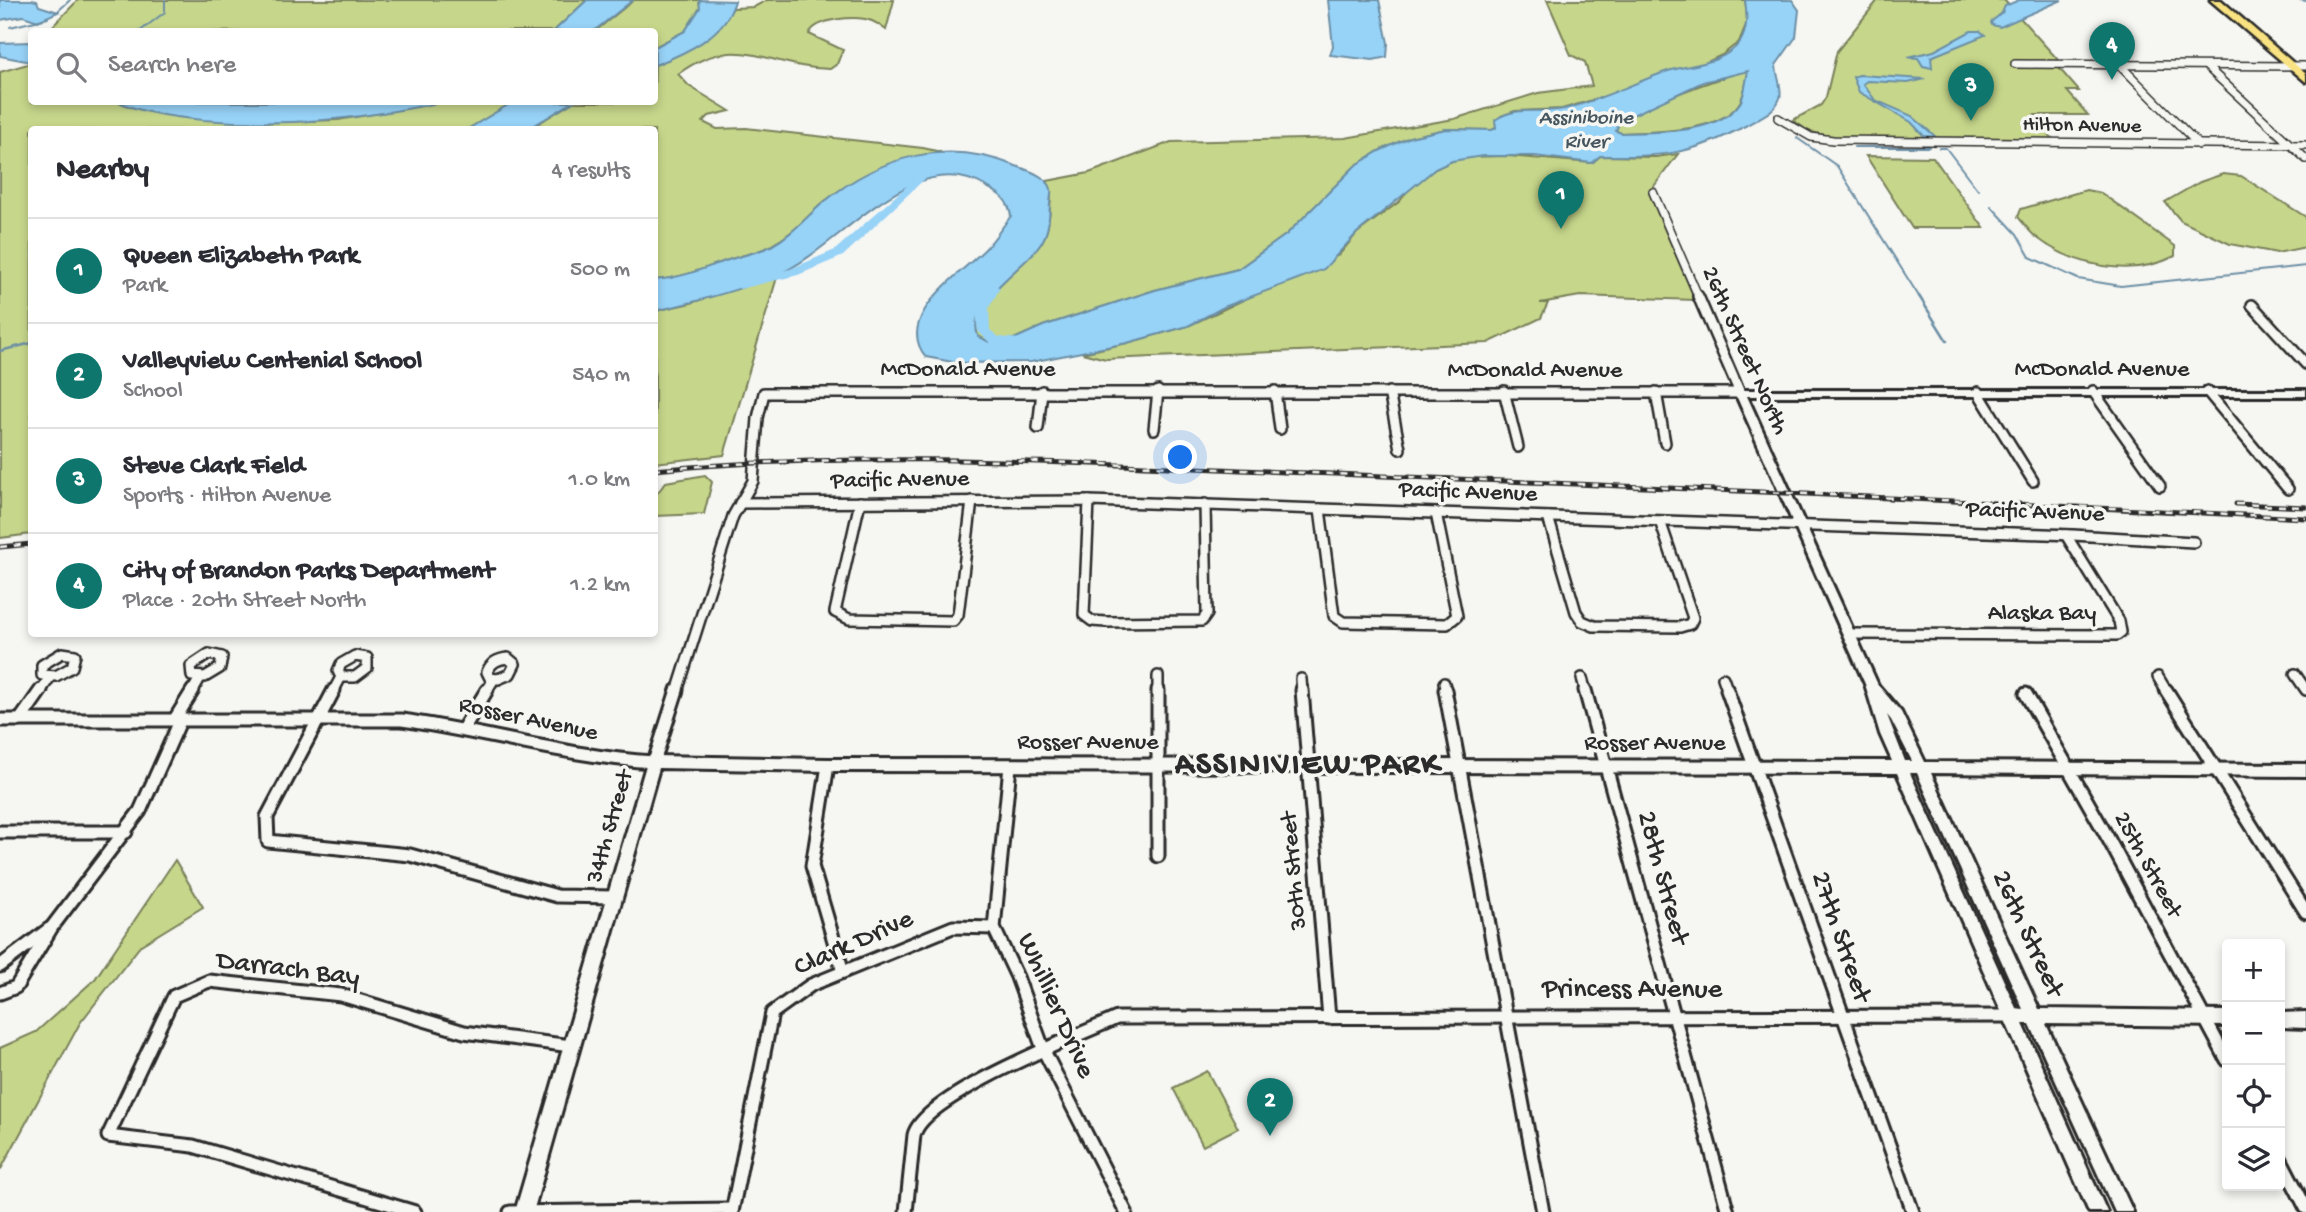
<!DOCTYPE html>
<html lang="en">
<head>
<meta charset="utf-8">
<style>
	body { margin:0; font-family:"Gochi Hand",sans-serif; background:#f7f7f7; color:#2b2b33 }
	.controls { position:absolute; right:21px; bottom:21px; display:grid; overflow:hidden; border-radius:7px; box-shadow:0 4px 10px #0003 }
	.controls button { width:63px; height:63px; display:grid; place-items:center; padding:0; border:0; border-bottom:2px solid #e1e1e2; background:#fff; color:#2b2b33; font:35px sans-serif }
	.you { position:absolute; left:1181px; top:458px; width:24px; height:24px; margin:-18px; border:5px solid #fff; border-radius:50%; background:#1a73e8; box-shadow:0 0 0 10px #1a73e833 }
	.badge { display:grid; place-items:center; width:46px; height:46px; border-radius:50%; background:#0f766e; color:#fff; font-size:23px; font-weight:700 }
	.pin { position:absolute; translate:-50% -58px; filter:drop-shadow(0 2px 4px #0008) }
	.pin::after { content:''; position:absolute; top:37px; width:24px; height:21px; background:inherit; clip-path:polygon(0 0,100% 0,50% 100%) }
	.list { margin:0; padding:0; list-style:none }
	h2 { display:flex; justify-content:space-between; align-items:center; height:91px; margin:0; padding:0 28px; font-size:30px }
	h2 small { font-size:23px; font-weight:400; color:#7c7c81 }
	.list li { display:grid; grid-template-columns:46px 1fr auto; gap:21px; align-items:center; box-sizing:border-box; height:105px; padding:0 28px; border-top:2px solid #e1e1e2 }
	.list b { display:block; font-size:26px; white-space:nowrap }
	.list p { margin:0; font-size:23px; white-space:nowrap; color:#7c7c81 }
	.list em { font-size:23px; font-style:normal; color:#7c7c81 }
	.icon { flex:none; width:38px; height:38px; fill:none; stroke:currentColor; stroke-width:2; stroke-linecap:round; stroke-linejoin:round }
	.map { position:relative; flex:none; width:2306px; height:1212px; overflow:hidden }
	.search { position:absolute; background:#fff; box-shadow:0 4px 10px #0003; left:28px; top:28px; width:630px; height:77px; display:flex; align-items:center; gap:18px; box-sizing:border-box; padding:0 24px; border-radius:7px; color:#7c7c81; font-size:26px }
	.panel { position:absolute; background:#fff; box-shadow:0 4px 10px #0003; left:28px; top:126px; width:630px; height:511px; border-radius:7px }
	.map>svg:first-child { display:block }
	.green { fill:#c6d68a; stroke:#78805a; stroke-width:2 }
	.water { fill:#97d2f7; stroke:#6c8fa5; stroke-width:2; fill-rule:evenodd }
	.lines { fill:none; stroke-linecap:round; stroke-linejoin:round }
	.stream-far1 { stroke:#6c8fa5; stroke-width:2 }
	.stream { stroke:#6c8fa5; stroke-width:2.5 }
	.river { fill:#97d2f7; fill-rule:evenodd }
	.minor-far2-casing { stroke:#2b2b2b; stroke-width:10 }
	.minor-far1-casing { stroke:#2b2b2b; stroke-width:14 }
	.minor-casing { stroke:#2b2b2b; stroke-width:17 }
	.tertiary-casing { stroke:#2b2b2b; stroke-width:6 }
	.primary-casing { stroke:#2b2b2b; stroke-width:5 }
	.minor-far2 { stroke:#f6f6f2; stroke-width:7 }
	.minor-far1 { stroke:#f6f6f2; stroke-width:9 }
	.minor { stroke:#f6f6f2; stroke-width:11 }
	.tertiary { fill:#f6f6f2; fill-rule:evenodd }
	.primary { fill:#f8e281; fill-rule:evenodd }
	.rail-casing { stroke:#2b2b2b; stroke-width:5 }
	.rail { stroke:#f6f6f2; stroke-width:2.5; stroke-dasharray:7; stroke-linecap:butt }
	.labels { text-anchor:middle; dominant-baseline:central; stroke-width:7; stroke-linejoin:round; paint-order:stroke }
	.far-water-label { font-size:21px; font-style:italic; fill:#46555e; stroke:#f6f6f2 }
	.far-street-label { font-size:21px; fill:#2b2b2b; stroke:#f6f6f2 }
	.street-label { font-size:24px; fill:#2b2b2b; stroke:#f6f6f2 }
	.near-street-label { font-size:28px; fill:#2b2b2b; stroke:#f6f6f2 }
	.district-label { font-size:32px; font-weight:bold; letter-spacing:2px; fill:#2b2b2b; stroke:#f6f6f2 }
</style>
</head>
<body>
<div class="map">
<svg width="2306" height="1212" viewBox="0 0 2306 1212">
	<rect width="100%" height="100%" fill="#f6f6f2"/>
	<filter id="ink" filterUnits="userSpaceOnUse"><feTurbulence type="fractalNoise" baseFrequency=".0143" numOctaves="2"/><feDisplacementMap in="SourceGraphic" scale="14" xChannelSelector="R" yChannelSelector="G"/><feConvolveMatrix kernelMatrix="1 2 1 2 8 2 1 2 1" color-interpolation-filters="sRGB"/></filter>
	<g filter="url(#ink)">
		<!-- green -->
		<g class="green">
			<path d="M78,0H587L554,31L47,32Z"/>
			<path d="M634,0H699L700,8L685,31L655,47L654,32H594Z"/>
			<path d="M767,0H894L886,30C882,27 877,23 872,21C857,15 816,18 809,34L843,50L837,64L830,69C768,68 737,30 678,74L689,86L730,111L709,116L703,122L717,129L746,128L923,148L941,152C897,157 860,174 825,201C807,216 793,234 772,245C760,252 744,254 731,259C706,268 682,278 655,280L654,130H528L573,102H654L655,65C684,54 717,35 733,8L754,7Z"/>
			<path d="M1547,0H1745L1748,20L1739,42L1722,55L1701,65L1669,71L1616,93L1562,109L1515,111L1501,116L1496,128L1492,130L1446,129L1410,137L1379,151L1355,166L1287,234L1238,269L1155,290L1043,326L1014,339L989,342L978,336C965,302 1023,269 1040,245C1048,233 1049,222 1050,208C1051,198 1052,190 1047,181L1089,173L1171,142L1345,138L1454,119L1538,93L1592,86L1585,62L1571,55Z"/>
			<path d="M1878,0H2004L2060,62H2012L2017,68H2059L2079,91H2067L2088,115H2034L2053,139L1835,138L1808,131L1793,120L1821,105L1826,97L1837,51Z"/>
			<path d="M31,63L32,102H119L130,107L252,123L338,120L443,102H513L468,129L32,130L31,534L0,538V72Z"/>
			<path d="M1749,70C1746,80 1745,94 1740,102C1721,134 1653,131 1621,133L1616,131L1619,121C1664,99 1700,83 1749,70Z"/>
			<path d="M1678,154L1649,193L1695,300L1580,296L1540,303H1548L1541,318L1488,343L1106,359L1082,353L1127,343L1188,326L1339,255L1357,233L1400,201L1407,191L1435,169L1452,161L1465,157L1508,156L1592,163L1600,156L1655,157Z"/>
			<path d="M1866,156L1933,157L1984,228H1912Z"/>
			<path d="M2223,174L2241,176L2306,217V247L2277,253L2230,244L2181,221L2165,202L2200,182Z"/>
			<path d="M2086,190L2101,193L2175,246V256C2132,278 2074,267 2036,237C2029,232 2024,223 2018,217L2021,209Z"/>
			<path d="M778,274L724,455L655,463V311L691,303Z"/>
			<path d="M705,475L712,482L704,514L655,516V496L666,482Z"/>
			<path d="M175,860L203,907L141,945L80,1023L0,1171V1048L36,1032L95,979Z"/>
			<path d="M1207,1071L1238,1128L1203,1146L1173,1088Z"/>
		</g>
		<!-- water -->
		<g class="water">
			<path d="M0,0H32L37,1L39,6L58,12L38,21L23,16L0,20Z"/>
			<path d="M587,0H633L594,31H554Z"/>
			<path d="M699,0L735,1C725,36 686,53 655,65V47L685,31L700,8Z"/>
			<path d="M1328,0H1379L1388,43L1387,57L1373,60L1330,55L1333,46Z"/>
			<path d="M1745,0H1792L1799,10L1796,37L1776,65C1776,75 1783,89 1780,98C1775,112 1760,117 1747,125C1692,155 1662,157 1600,156L1592,163L1534,156H1483L1452,161L1435,169L1357,233L1324,269L1224,307L1188,326L1127,343L1031,362L958,363L926,357C892,316 963,273 988,246C996,237 1003,226 1011,216C1009,200 999,193 985,186C911,144 840,249 777,275C738,291 695,302 655,311V280C682,278 705,268 731,259C744,255 759,252 771,246C792,235 806,217 824,202C881,155 947,138 1016,166C1027,170 1048,176 1051,189C1052,193 1050,200 1050,204C1049,220 1049,232 1040,245C1024,269 965,302 978,336L989,342L1014,339L1043,326L1155,290L1238,269L1287,234L1355,166L1379,151L1410,137L1446,129L1492,130L1496,128L1495,120C1516,105 1540,114 1564,109C1599,101 1631,84 1665,72C1689,64 1723,65 1740,42C1748,29 1747,14 1745,0ZM1748,71C1746,80 1745,95 1740,103C1718,135 1655,132 1621,133L1616,131L1620,121L1703,82Z"/>
			<path d="M2019,0H2062L2000,27L1992,25L1991,22L2002,13L2005,6Z"/>
			<path d="M1971,31H1980L1985,35L1931,57L1932,68L1923,66L1918,58L1908,57L1934,51Z"/>
			<path d="M31,42V62L0,56V43Z"/>
			<path d="M1859,75L1925,79L1908,83L1867,81L1863,84L1875,100L1912,116L1936,137L1924,136L1911,122L1859,92L1853,77Z"/>
			<path d="M119,102H443C360,119 288,127 203,120C175,117 145,114 119,102Z"/>
			<path d="M513,102H573L528,129H468Z"/>
		</g>
		<g class="lines">
			<!-- stream-far1 -->
			<g class="stream-far1">
				<path d="M2300,0L2306,1"/>
				<path d="M57,12L70,0"/>
				<path d="M10,27L48,18"/>
				<path d="M139,32L165,12V0"/>
				<path d="M1797,138L1837,166L1920,298"/>
				<path d="M1854,147H1929"/>
				<path d="M1939,148H1946L1978,190"/>
				<path d="M1991,206L2017,234L2030,257L2078,279L2121,286L2306,266"/>
			</g>
			<!-- stream -->
			<g class="stream">
				<path d="M1919,296L1947,341"/>
				<path d="M0,351L32,343"/>
			</g>
			<!-- river -->
			<g class="river">
				<path d="M928,167L934,170L932,172L843,256L798,275L740,289L734,285L736,282L790,269L835,250Z"/>
				<path d="M994,284L1000,288L989,308L990,330L999,337L1021,339V345L991,344L978,331C975,314 976,292 994,284Z"/>
			</g>
			<!-- minor-far2 casing -->
			<g class="minor-far2-casing">
				<g id="minor-far2">
					<path d="M2015,64L2306,66"/>
					<path d="M2121,66L2199,145"/>
					<path d="M2207,67L2306,159"/>
					<path d="M1778,118L1811,137L1833,140L2306,145"/>
					<path d="M1653,192L1699,298"/>
				</g>
			</g>
			<!-- minor-far1 casing -->
			<g class="minor-far1-casing">
				<g id="minor-far1">
					<path d="M2252,305L2306,364"/>
					<path d="M1275,391L1280,429"/>
					<path d="M1504,391L1518,447"/>
					<path d="M2093,391L2160,486"/>
					<path d="M2207,391L2288,489"/>
					<path d="M1389,392L1400,449"/>
					<path d="M1656,392L1665,443"/>
					<path d="M1978,392L2033,481"/>
					<path d="M1038,428L1042,391"/>
					<path d="M1154,429L1158,391"/>
					<path d="M1089,501L1084,615L1092,621L1106,622L1202,621L1207,614L1205,504"/>
					<path d="M860,502L835,612L849,619L953,621L958,615L972,501"/>
					<path d="M740,503L1089,501L2073,535L2194,542"/>
					<path d="M1320,509L1334,616L1343,622L1447,624L1457,616L1436,513"/>
					<path d="M1548,517L1576,612L1582,621L1594,626L1680,627L1690,624L1693,618L1660,521"/>
					<path d="M1849,634L2117,635L2121,632L2119,621L2066,535"/>
					<path d="M62,653L75,655L72,667L56,676L42,675V665Z"/>
					<path d="M209,654L222,657L220,668L205,677L192,676L191,666Z"/>
					<path d="M355,656L367,658V668L355,677H341L338,671L341,664Z"/>
					<path d="M508,658L515,664L510,674L498,679L490,678L487,672C491,662 498,659 508,658Z"/>
					<path d="M2295,674L2306,690"/>
					<path d="M1158,676V692"/>
					<path d="M2158,677L2167,692"/>
					<path d="M1582,678L1586,692"/>
					<path d="M1723,678L1728,692"/>
					<path d="M1301,679L1302,692"/>
					<path d="M1444,683L1446,692"/>
					<path d="M40,692L50,677"/>
					<path d="M192,692L200,678"/>
					<path d="M333,692L341,677"/>
					<path d="M486,692L494,679"/>
					<path d="M677,692L733,516L753,481L758,418L764,393H1740L1698,296"/>
				</g>
			</g>
			<!-- minor casing -->
			<g class="minor-casing">
				<g id="minor">
					<path d="M334,690L267,817L268,841L410,855L557,896L615,897"/>
					<path d="M1158,690V856"/>
					<path d="M1302,690L1329,1018"/>
					<path d="M1445,690L1543,1212"/>
					<path d="M1585,690L1728,1212"/>
					<path d="M1727,690L1913,1212"/>
					<path d="M2166,690L2306,912"/>
					<path d="M2026,694L2108,838L2227,1060"/>
					<path d="M175,719L193,690"/>
					<path d="M0,720H402C486,732 569,757 654,762L677,690"/>
					<path d="M20,720L41,690"/>
					<path d="M463,729L487,690"/>
					<path d="M828,765L812,866L843,972"/>
					<path d="M1010,766L994,928L1017,977L1044,1051L1126,1212"/>
					<path d="M0,832H126"/>
					<path d="M0,966L49,929"/>
					<path d="M0,993L16,987L52,927L140,811L181,719"/>
					<path d="M2280,1158L2306,1208"/>
					<path d="M415,1212L193,1146L108,1136L174,996L209,981L341,995L464,1032L571,1046"/>
					<path d="M510,1212L732,1209"/>
					<path d="M732,1212L772,1013L811,985L953,927L994,928"/>
					<path d="M906,1212L914,1135C924,1095 1077,1036 1117,1018L2011,1016"/>
				</g>
			</g>
			<!-- tertiary casing -->
			<g class="tertiary-casing">
				<g id="tertiary">
					<path d="M1740,390H2306V396H1747L1878,685L1901,712L1925,762L2306,764V776L1931,773L2039,1009L2227,1011V1026L2046,1024L2133,1212H2115L2030,1024H2023L2107,1212H2089L1897,773L828,771L659,768L533,1212H515L647,762L649,758L654,756L828,759L1892,761L1880,734L1865,684L1735,393ZM1887,715L1891,720L1912,761H1905ZM1910,773H1917L2023,1009L2016,1008Z"/>
					<path d="M2306,1012V1028L2280,1027V1013Z"/>
				</g>
			</g>
			<!-- primary casing -->
			<g class="primary-casing">
				<path id="primary" d="M2210,0H2221L2306,74V82Z"/>
			</g>
			<!-- minor-far2 -->
			<use href="#minor-far2" class="minor-far2"/>
			<!-- minor-far1 -->
			<use href="#minor-far1" class="minor-far1"/>
			<!-- minor -->
			<use href="#minor" class="minor"/>
			<!-- tertiary -->
			<use href="#tertiary" class="tertiary"/>
			<!-- primary -->
			<use href="#primary" class="primary"/>
			<!-- rail casing -->
			<g class="rail-casing">
				<g id="rail">
					<path d="M654,470C881,449 1107,465 1335,474C1659,487 1982,501 2306,518"/>
					<path d="M2236,504L2306,507"/>
					<path d="M0,547L32,544"/>
				</g>
			</g>
			<!-- rail -->
			<use href="#rail" class="rail"/>
		</g>
	</g>
	<g class="labels">
		<!-- far-water labels -->
		<g class="far-water-label">
			<text x="1586" y="119">Assiniboine<tspan x="1586" dy="24">River</tspan></text>
		</g>
		<!-- far-street labels -->
		<g class="far-street-label">
			<text transform="translate(2082 127) rotate(1)">Hilton Avenue</text>
		</g>
		<!-- street labels -->
		<g class="street-label">
			<text transform="translate(1744 351) rotate(66)">26th Street North</text>
			<text x="968" y="370">McDonald Avenue</text>
			<text x="2102" y="370">McDonald Avenue</text>
			<text x="1535" y="371">McDonald Avenue</text>
			<text transform="translate(900 481) rotate(-1)">Pacific Avenue</text>
			<text transform="translate(1468 493) rotate(2)">Pacific Avenue</text>
			<text transform="translate(2035 513) rotate(2)">Pacific Avenue</text>
			<text x="2042" y="614">Alaska Bay</text>
			<text transform="translate(528 720) rotate(12)">Rosser Avenue</text>
			<text x="1088" y="743">Rosser Avenue</text>
			<text x="1655" y="744">Rosser Avenue</text>
			<text transform="translate(611 827) rotate(-74)">34th Street</text>
			<text transform="translate(2147 865) rotate(61)">25th Street</text>
			<text transform="translate(1295 871) rotate(-95)">30th Street</text>
		</g>
		<!-- near-street labels -->
		<g class="near-street-label">
			<text transform="translate(1662 878) rotate(75)">28th Street</text>
			<text transform="translate(2027 934) rotate(65)">26th Street</text>
			<text transform="translate(1840 937) rotate(71)">27th Street</text>
			<text transform="translate(854 944) rotate(-24)">Clark Drive</text>
			<text transform="translate(288 970) rotate(7)">Darrach Bay</text>
			<text x="1632" y="990">Princess Avenue</text>
			<text transform="translate(1055 1006) rotate(66)">Whillier Drive</text>
		</g>
		<!-- district labels -->
		<g class="district-label">
			<text x="1308" y="766">ASSINIVIEW PARK</text>
		</g>
	</g>
</svg>
<div class="controls">
<button>+</button>
<button>−</button>
<button><svg class="icon" aria-label="locate" viewBox="0 0 24 24"><circle cx="12" cy="12" r="6"/><path d="M12 2v4M12 18v4M2 12h4M18 12h4"/></svg></button>
<button><svg class="icon" aria-label="layers" viewBox="0 0 24 24"><path d="M12 4l9 5-9 5-9-5zM3 14l9 5 9-5"/></svg></button>
</div>
<div class="you"></div>
<div class="pin badge" style="left:1561px;top:229px">1</div>
<div class="pin badge" style="left:1270px;top:1136px">2</div>
<div class="pin badge" style="left:1971px;top:121px">3</div>
<div class="pin badge" style="left:2112px;top:80px">4</div>
<div class="search"><svg class="icon" aria-label="search" viewBox="0 0 24 24"><circle cx="10" cy="10" r="6"/><path d="M15 15l6 6"/></svg>Search here</div>
<section class="panel">
<h2>Nearby<small>4 results</small></h2>
<ul class="list">
<li><span class="badge">1</span><div><b>Queen Elizabeth Park</b><p>Park</p></div><em>500 m</em></li>
<li><span class="badge">2</span><div><b>Valleyview Centenial School</b><p>School</p></div><em>540 m</em></li>
<li><span class="badge">3</span><div><b>Steve Clark Field</b><p>Sports · Hilton Avenue</p></div><em>1.0 km</em></li>
<li><span class="badge">4</span><div><b>City of Brandon Parks Department</b><p>Place · 20th Street North</p></div><em>1.2 km</em></li>
</ul>
</section>
</div>
</body>
</html>
